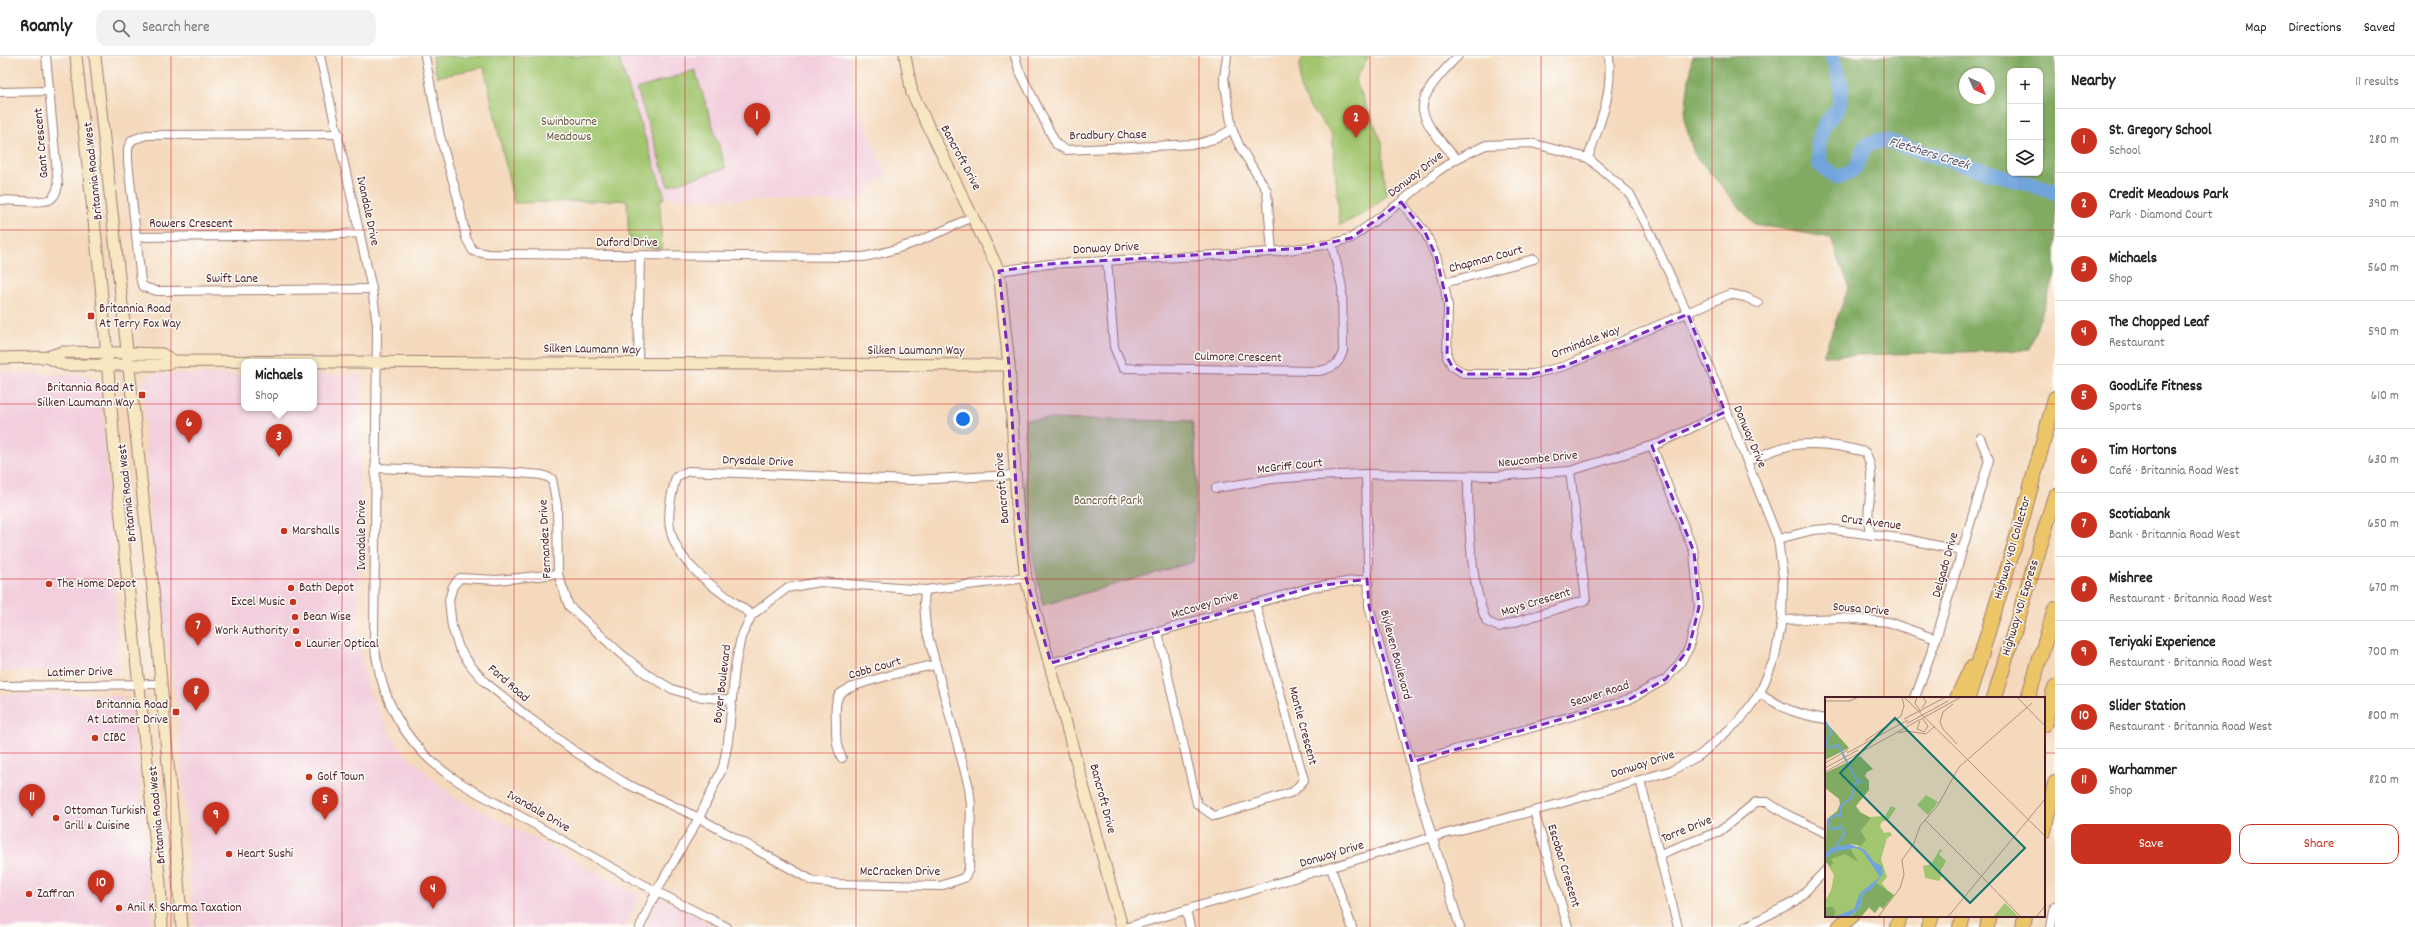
<!DOCTYPE html>
<html lang="en">
<head>
<meta charset="utf-8">
<style>
	body { margin:0; font-family:Dekko,sans-serif; background:#f2f2f2; color:#222 }
	.controls { position:absolute; right:12px; top:12px; display:grid; overflow:hidden; border-radius:8px; box-shadow:0 1px 3px #0004 }
	.controls button { width:36px; height:36px; display:grid; place-items:center; padding:0; border:0; border-bottom:1px solid #e0e0e0; background:#fff; color:#222; font:20px sans-serif }
	.compass { position:absolute; left:1959px; top:12px; width:36px; height:36px; border-radius:50%; background:#fff; box-shadow:0 1px 3px #0004; rotate:135deg }
	.you { position:absolute; left:963px; top:363px; width:14px; height:14px; margin:-10px; border:3px solid #fff; border-radius:50%; background:#1a73e8; box-shadow:0 0 0 6px #1a73e833 }
	.badge { display:grid; place-items:center; width:26px; height:26px; border-radius:50%; background:#c8321e; color:#fff; font-size:13px; font-weight:700 }
	.pin { position:absolute; translate:-50% -33px; filter:drop-shadow(0 1px 2px #0008) }
	.pin::after { content:''; position:absolute; top:21px; width:14px; height:12px; background:inherit; clip-path:polygon(0 0,100% 0,50% 100%) }
	.popup { position:absolute; left:241px; top:303px; width:76px; height:52px; box-sizing:border-box; display:grid; place-content:center; border-radius:8px; background:#fff; filter:drop-shadow(0 1px 3px #0005); font-size:13px; white-space:nowrap; color:#767676 }
	.popup b { font-size:15px; color:#222 }
	.popup::after { content:''; position:absolute; left:50%; top:100%; margin-left:-8px; border:8px solid transparent; border-top-color:#fff }
	.list { margin:0; padding:0; list-style:none }
	h2 { display:flex; justify-content:space-between; align-items:center; height:52px; margin:0; padding:0 16px; font-size:17px }
	h2 small { font-size:13px; font-weight:400; color:#767676 }
	.list li { display:grid; grid-template-columns:26px 1fr auto; gap:12px; align-items:center; box-sizing:border-box; height:64px; padding:0 16px; border-top:1px solid #e0e0e0 }
	.list b { display:block; font-size:15px; white-space:nowrap }
	.list p { margin:0; font-size:13px; white-space:nowrap; color:#767676 }
	.list em { font-size:13px; font-style:normal; color:#767676 }
	.actions { display:flex; gap:8px; padding:12px 16px }
	.actions a { flex:1; padding:9px 0; border:1px solid #c8321e; border-radius:12px; text-align:center; font-size:14px; color:#c8321e }
	.actions .main { background:#c8321e; color:#fff }
	.icon { flex:none; width:22px; height:22px; fill:none; stroke:currentColor; stroke-width:2; stroke-linecap:round; stroke-linejoin:round }
	.map { position:relative; flex:none; width:2055px; height:871px; overflow:hidden }
	header { display:flex; align-items:center; gap:24px; box-sizing:border-box; height:56px; padding:0 20px; background:#fff; border-bottom:1px solid #e0e0e0 }
	header strong { font-size:19px }
	nav { display:flex; gap:22px; margin-inline-start:auto; font-size:14px }
	.search { width:280px; height:36px; background:#f2f2f2; display:flex; align-items:center; gap:10px; box-sizing:border-box; padding:0 14px; border-radius:12px; color:#767676; font-size:15px }
	main { display:flex }
	aside { flex:1; background:#fff }
	.map>svg:first-child { display:block }
	.built { fill:#f3cfde }
	.green { fill:#a2c66f; stroke:#76724d }
	.forest { fill:#81ab62; stroke:#666546; fill-rule:evenodd }
	.lines { fill:none; stroke-linecap:round; stroke-linejoin:round }
	.river { stroke:#71a4dd; stroke-width:15 }
	.street-casing { stroke:#9f7c74; stroke-width:10 }
	.secondary-casing { stroke:#9f7c74; stroke-width:13 }
	.highway-casing { stroke:#9f7c74; stroke-width:16 }
	.street { stroke:#fff; stroke-width:8 }
	.secondary { stroke:#f7e8c3; stroke-width:11 }
	.highway { stroke:#ecc569; stroke-width:14 }
	.marked { fill:#7b2cbf; fill-opacity:0.2; stroke:#7b2cbf; stroke-width:3; stroke-dasharray:8 5; stroke-linejoin:round }
	.grid { fill:none; stroke:#d62828; stroke-width:1; stroke-opacity:0.55 }
	.poi-dot { fill:#c8321e; stroke:#fdfcf7; stroke-width:1.5 }
	.labels { text-anchor:middle; dominant-baseline:central; stroke-width:3; stroke-linejoin:round; paint-order:stroke }
	.park-label { font-size:13px; fill:#695943; stroke:#fdfcf7 }
	.street-label { font-size:13px; fill:#4a1f2b; stroke:#fdfcf7 }
	.poi-label { font-size:13px; fill:#4a1f2b; stroke:#fdfcf7; text-anchor:start }
	.water-label { font-size:14px; font-style:italic; fill:#5a5472; stroke:#fdfcf7 }
	.inset-river { fill:none; stroke:#71a4dd; stroke-width:2 }
	.inset-road { fill:none; stroke:#b08f82; stroke-width:1 }
	.view { fill:#0f766e; fill-opacity:0.15; stroke:#0f766e; stroke-width:2 }
	.inset-edge { fill:none; stroke:#4a1f2b; stroke-width:2 }
</style>
</head>
<body>
<header>
<strong>Roamly</strong>
<div class="search"><svg class="icon" aria-label="search" viewBox="0 0 24 24"><circle cx="10" cy="10" r="6"/><path d="M15 15l6 6"/></svg>Search here</div>
<nav><a>Map</a><a>Directions</a><a>Saved</a></nav>
</header>
<main>
<div class="map">
<svg width="2055" height="871" viewBox="0 0 2055 871">
	<rect width="100%" height="100%" fill="#fdfcf7"/>
	<filter id="ink" filterUnits="userSpaceOnUse"><feTurbulence type="fractalNoise" baseFrequency=".025" numOctaves="2"/><feDisplacementMap in="SourceGraphic" scale="8" xChannelSelector="R" yChannelSelector="G"/><feConvolveMatrix kernelMatrix="1 2 1 2 8 2 1 2 1" color-interpolation-filters="sRGB"/></filter>
	<filter id="wash" filterUnits="userSpaceOnUse"><feTurbulence type="fractalNoise" baseFrequency=".012" numOctaves="4" result="noise"/><feDisplacementMap in="SourceGraphic" scale="16" xChannelSelector="R" yChannelSelector="G"/><feGaussianBlur stdDeviation="0.9" result="paint"/><feColorMatrix in="noise" values="0 0 0 0 0 0 0 0 0 0 0 0 0 0 0 0 0 1.4 0 .05"/><feComposite in="paint" operator="in"/></filter>
	<g filter="url(#wash)">
		<rect width="100%" height="100%" fill="#f4d9bc"/>
		<!-- built -->
		<g class="built">
			<path d="M849,0L855,42L886,118L858,146L665,142L618,0Z"/>
			<path d="M0,316L87,320L98,325L102,336L120,616L0,615Z"/>
			<path d="M149,318L244,319V352H314V319H362L358,587L370,637L390,678L403,696L454,741L640,839L625,871H194L177,651L152,497L143,327Z"/>
			<path d="M0,638L113,639L122,640L121,642L131,650L133,657L146,788L152,871H0Z"/>
			<path d="M660,841L715,871H645Z"/>
		</g>
		<!-- green -->
		<g class="green">
			<path d="M432,0H618L665,142L660,144L662,193L629,190L627,144L514,147L484,11L437,21Z"/>
			<path d="M1304,0H1369L1355,24L1382,86L1386,140L1367,156L1340,169L1332,78L1310,51L1300,32V7Z"/>
			<path d="M695,14L726,112L668,130L637,33Z"/>
			<path d="M1025,363L1192,365L1197,410L1193,506L1043,549L1025,462Z"/>
		</g>
		<!-- forest -->
		<path class="forest" d="M1692,0H2055V219L2029,294L1823,300L1849,230L1831,182L1754,168L1694,98L1684,63ZM2010,15H2040V117H2010ZM1965,18H1989V42H1965Z"/>
		<g class="lines">
			<!-- river -->
			<path class="river" d="M1832,0L1842,32L1838,53L1824,69L1818,87L1820,109L1837,121C1866,116 1856,94 1870,87C1874,85 1879,85 1883,84L2055,136"/>
		</g>
	</g>
	<g filter="url(#ink)">
		<g class="lines">
			<!-- street casing -->
			<g class="street-casing">
				<g id="street">
					<path d="M320,0L372,233L377,269L374,584C378,627 394,667 424,698C450,725 486,741 518,759C587,798 656,837 727,871"/>
					<path d="M425,0L440,80L458,143L466,182L473,195L488,198L863,201C903,194 937,178 974,160"/>
					<path d="M1015,0L1019,14L1056,88L1066,94L1197,88L1217,82L1232,73"/>
					<path d="M1227,0L1224,22L1232,73L1240,91L1267,135L1272,196"/>
					<path d="M0,36L50,35"/>
					<path d="M339,78L146,79L132,84L128,92V105L141,226L144,231L157,235L372,233"/>
					<path d="M1588,102C1600,66 1613,39 1609,0"/>
					<path d="M1456,103C1445,89 1426,72 1423,54C1420,37 1447,11 1458,0"/>
					<path d="M0,144C11,144 43,148 51,143C56,139 57,134 58,129L46,0"/>
					<path d="M1401,146L1425,176L1436,200L1444,227L1448,250L1447,301L1452,310L1465,318H1533L1565,310L1730,238L1745,241L1758,247"/>
					<path d="M137,181L327,179L360,177"/>
					<path d="M1107,204L1114,291L1123,312L1319,315C1333,312 1339,309 1343,295L1342,231L1332,188"/>
					<path d="M999,215L1049,208L1272,196L1332,188L1351,182L1401,146L1438,115L1456,103L1486,89L1531,87L1588,102L1630,138L1649,174L1688,258L1778,483L1783,521L1782,564L1775,601L1760,637L1740,664L1700,699L1673,714L1640,724L1534,755L1433,781L1128,871"/>
					<path d="M1444,227L1534,203"/>
					<path d="M638,309L640,199"/>
					<path d="M1747,405C1761,400 1778,391 1794,389C1817,386 1843,390 1865,396C1880,421 1862,453 1871,479"/>
					<path d="M375,412L519,417L542,419L552,423L557,450L558,518L569,550L621,598L648,619L672,633L694,640L731,644"/>
					<path d="M1366,418L1369,550L1417,731L1460,871"/>
					<path d="M1468,420C1468,461 1470,530 1487,566L1499,571L1586,544L1570,415"/>
					<path d="M1216,432L1272,423L1313,420L1366,418L1495,420L1570,415L1660,387L1725,356"/>
					<path d="M1778,483L1813,474L1827,473L1906,483L1962,495"/>
					<path d="M558,518L497,524L460,522L453,530L449,544L452,571L459,592L471,610L485,626L528,661L577,697L625,727L699,762L813,825L838,828L940,830L964,822L969,813L971,749L969,731L926,572L924,547L925,534"/>
					<path d="M752,559C723,537 677,511 670,472C667,456 672,436 676,421L688,415L911,424L1015,419"/>
					<path d="M1782,564L1844,562L1888,566L1936,583"/>
					<path d="M1158,576L1197,748L1214,760L1293,736L1304,724L1255,547"/>
					<path d="M1051,607L1312,531L1367,523"/>
					<path d="M0,630L161,628"/>
					<path d="M1760,637C1785,654 1796,658 1826,663"/>
					<path d="M1915,642L1936,583L1989,404L1980,382"/>
					<path d="M842,702C836,691 836,681 836,669C836,660 834,647 839,639C847,628 918,612 935,609"/>
					<path d="M1412,706L1628,644L1666,623L1680,607L1689,592L1699,551L1694,496L1652,390"/>
					<path d="M1640,724L1678,871"/>
					<path d="M1534,755L1568,871"/>
					<path d="M1660,798L1720,775L1756,746H1767L1786,758L1826,777"/>
					<path d="M1331,812L1352,871"/>
					<path d="M1186,854L1190,871"/>
					<path d="M640,871L657,834L699,762L723,711L728,686L735,611L741,581L752,559L787,532L819,526L925,534L1026,522"/>
					<path d="M1745,871L1796,845L1826,814"/>
					<path d="M2051,871L2055,850"/>
				</g>
			</g>
			<!-- secondary casing -->
			<g class="secondary-casing">
				<g id="secondary">
					<path d="M76,0L101,229L117,425L160,827L162,871"/>
					<path d="M95,0L153,533L182,871"/>
					<path d="M905,0L912,37L999,215L1009,309L1017,448L1026,522L1122,871"/>
					<path d="M47,301L65,309H163L174,305C452,306 731,309 1009,309"/>
					<path d="M0,302L47,301L62,296L128,297L162,298L174,305"/>
				</g>
			</g>
			<!-- highway casing -->
			<g class="highway-casing">
				<g id="highway">
					<path d="M1957,642L1971,612"/>
					<path d="M1968,642L2020,471L2055,342"/>
					<path d="M1994,642L2055,440"/>
					<path d="M2028,642L2055,553"/>
					<path d="M2044,669L2055,631"/>
					<path d="M2044,775L2055,727"/>
					<path d="M1839,871L1852,860"/>
					<path d="M1897,871L1900,860"/>
					<path d="M1928,871L1932,860"/>
					<path d="M1960,871L1963,860"/>
					<path d="M1987,871L1990,860"/>
					<path d="M2023,871L2025,860"/>
				</g>
			</g>
			<!-- street -->
			<use href="#street" class="street"/>
			<!-- secondary -->
			<use href="#secondary" class="secondary"/>
			<!-- highway -->
			<use href="#highway" class="highway"/>
		</g>
	</g>
	<!-- marked area -->
	<path class="marked" d="M1401,146L1425,176L1436,200L1448,250L1447,301L1452,310L1465,318H1533L1565,310L1688,258L1725,356L1652,390L1694,496L1699,551L1689,592L1666,623L1628,644L1412,706L1369,550L1367,523L1312,531L1051,607L1026,522L1017,448L1009,309L999,215L1049,208L1305,192L1351,182Z"/>
	<!-- grid -->
	<path class="grid" d="M171,0V871M342,0V871M514,0V871M685,0V871M856,0V871M1028,0V871M1199,0V871M1370,0V871M1541,0V871M1712,0V871M1884,0V642M0,174H2055M0,348H2055M0,523H2055M0,697H1826M2044,697H2055M1884,860V871"/>
	<!-- markers -->
	<g class="poi-dot">
		<rect x="87" y="256" width="8" height="8" rx="2"/>
		<rect x="138" y="335" width="8" height="8" rx="2"/>
		<circle cx="284" cy="475" r="4"/>
		<circle cx="49" cy="528" r="4"/>
		<circle cx="291" cy="532" r="4"/>
		<circle cx="293" cy="546" r="4"/>
		<circle cx="295" cy="561" r="4"/>
		<circle cx="296" cy="575" r="4"/>
		<circle cx="298" cy="588" r="4"/>
		<rect x="172" y="652" width="8" height="8" rx="2"/>
		<circle cx="95" cy="682" r="4"/>
		<circle cx="309" cy="721" r="4"/>
		<circle cx="56" cy="762" r="4"/>
		<circle cx="229" cy="798" r="4"/>
		<circle cx="29" cy="838" r="4"/>
		<circle cx="119" cy="852" r="4"/>
	</g>
	<g class="labels">
		<!-- park labels -->
		<g class="park-label">
			<text x="569" y="66">Swinbourne<tspan x="569" dy="15">Meadows</tspan></text>
			<text x="1108" y="445">Bancroft Park</text>
		</g>
		<!-- street labels -->
		<g class="street-label">
			<text transform="translate(1108 80) rotate(-1)">Bradbury Chase</text>
			<text transform="translate(42 87) rotate(-95)">Gant Crescent</text>
			<text transform="translate(960 102) rotate(62)">Bancroft Drive</text>
			<text transform="translate(94 115) rotate(-96)">Britannia Road West</text>
			<text transform="translate(1416 119) rotate(-38)">Donway Drive</text>
			<text transform="translate(367 155) rotate(78)">Ivandale Drive</text>
			<text x="191" y="168">Rowers Crescent</text>
			<text x="627" y="187">Duford Drive</text>
			<text transform="translate(1106 193) rotate(-3)">Donway Drive</text>
			<text transform="translate(1486 204) rotate(-15)">Chapman Court</text>
			<text x="232" y="223">Swift Lane</text>
			<text transform="translate(1586 287) rotate(-21)">Ormindale Way</text>
			<text transform="translate(592 294) rotate(1)">Silken Laumann Way</text>
			<text x="916" y="295">Silken Laumann Way</text>
			<text transform="translate(1238 302) rotate(1)">Culmore Crescent</text>
			<text transform="translate(1749 381) rotate(67)">Donway Drive</text>
			<text transform="translate(1538 404) rotate(-6)">Newcombe Drive</text>
			<text transform="translate(758 406) rotate(2)">Drysdale Drive</text>
			<text transform="translate(1290 411) rotate(-6)">McGriff Court</text>
			<text transform="translate(1003 432) rotate(-95)">Bancroft Drive</text>
			<text transform="translate(128 437) rotate(-96)">Britannia Road West</text>
			<text transform="translate(1871 467) rotate(7)">Cruz Avenue</text>
			<text transform="translate(362 479) rotate(-90)">Ivandale Drive</text>
			<text transform="translate(546 483) rotate(-93)">Fernandez Drive</text>
			<text transform="translate(2013 492) rotate(-74)">Highway 401 Collector</text>
			<text transform="translate(1946 509) rotate(-74)">Delgado Drive</text>
			<text transform="translate(1536 547) rotate(-17)">Mays Crescent</text>
			<text transform="translate(1205 550) rotate(-17)">McCovey Drive</text>
			<text transform="translate(2021 552) rotate(-73)">Highway 401 Express</text>
			<text transform="translate(1861 554) rotate(5)">Sousa Drive</text>
			<text transform="translate(1395 599) rotate(75)">Blyleven Boulevard</text>
			<text transform="translate(875 613) rotate(-16)">Cobb Court</text>
			<text transform="translate(80 617) rotate(-1)">Latimer Drive</text>
			<text transform="translate(508 628) rotate(41)">Ford Road</text>
			<text transform="translate(723 628) rotate(-83)">Boyer Boulevard</text>
			<text transform="translate(1600 639) rotate(-18)">Seaver Road</text>
			<text transform="translate(1302 670) rotate(75)">Mantle Crescent</text>
			<text transform="translate(1643 709) rotate(-18)">Donway Drive</text>
			<text transform="translate(1102 743) rotate(75)">Bancroft Drive</text>
			<text transform="translate(538 756) rotate(30)">Ivandale Drive</text>
			<text transform="translate(158 759) rotate(-95)">Britannia Road West</text>
			<text transform="translate(1687 774) rotate(-22)">Torre Drive</text>
			<text transform="translate(1332 799) rotate(-17)">Donway Drive</text>
			<text transform="translate(1563 810) rotate(73)">Escobar Crescent</text>
			<text x="900" y="816">McCracken Drive</text>
		</g>
		<!-- poi labels -->
		<g class="poi-label">
			<text x="99" y="253">Britannia Road<tspan x="99" dy="15">At Terry Fox Way</tspan></text>
			<text x="134" y="332" text-anchor="end">Britannia Road At<tspan x="134" dy="15">Silken Laumann Way</tspan></text>
			<text x="292" y="475">Marshalls</text>
			<text x="57" y="528">The Home Depot</text>
			<text x="299" y="532">Bath Depot</text>
			<text x="285" y="546" text-anchor="end">Excel Music</text>
			<text x="303" y="561">Bean Wise</text>
			<text x="288" y="575" text-anchor="end">Work Authority</text>
			<text x="306" y="588">Laurier Optical</text>
			<text x="168" y="649" text-anchor="end">Britannia Road<tspan x="168" dy="15">At Latimer Drive</tspan></text>
			<text x="103" y="682">CIBC</text>
			<text x="317" y="721">Golf Town</text>
			<text x="64" y="755">Ottoman Turkish<tspan x="64" dy="15">Grill &amp; Cuisine</tspan></text>
			<text x="237" y="798">Heart Sushi</text>
			<text x="37" y="838">Zaffran</text>
			<text x="127" y="852">Anil K. Sharma Taxation</text>
		</g>
		<!-- water labels -->
		<g class="water-label">
			<text transform="translate(1929 98) rotate(17)">Fletchers Creek</text>
		</g>
	</g>
	<!-- overview -->
	<g transform="translate(1825 641)">
		<rect width="220" height="220" fill="#f4d9bc"/>
		<path d="M101,98L113,105L103,118L92,108ZM66,109L71,111L64,122L57,125L55,129L59,136L65,135L67,138L62,141L56,162L62,180L57,186L62,193L58,212L55,209L50,216L44,211L36,220H0V204L6,193L9,178L0,163L19,153L31,151L36,147V135L45,120L60,119ZM115,152L117,154L114,157L121,164L115,175L118,177L114,184L100,181L98,169L106,167ZM180,206L191,217L193,220H168Z" fill="#a2c66f"/>
		<path d="M0,24L24,51L0,63ZM35,59L48,72L42,75L40,79L44,84V93L31,109L35,115L46,121L36,134L41,143L36,149L26,147V153L33,165L20,157L6,162L8,166L5,170L2,165L0,168L2,122L12,114L15,107L14,102L0,91V76ZM52,186L69,198L58,212L55,209L50,216L44,210L36,220H26L36,210L38,197ZM-0.5 215a5.5 5.5 0 1 1 11 0a5.5 5.5 0 1 1-11 0Z" fill="#81ab62"/>
		<path d="M25,147L40,153L49,165L57,169L58,177L46,193L38,197L35,211L24,220H9L29,212L35,196L55,180L38,155L31,151L8,155L0,162V157L6,151Z" fill="#71a4dd"/>
		<path class="inset-river" d="M0,24L7,36L1,44L2,49L5,51L13,48L31,82L36,84L30,87L27,100L15,110L16,120L12,118L3,123L5,132H12L15,129L18,131L19,138L9,152"/>
		<path class="inset-road" d="M79,0L220,139M92,0L90,6L96,15M192,0L220,29M0,4H24L34,0M128,7L118,15L115,25L118,32L132,47M97,11L101,5L98,0M79,22L121,0M95,24L92,32L99,35L103,29L97,21M81,27L123,4M73,36L82,34L101,37L110,29M40,44L76,19L79,9L77,0M22,56L83,23M0,66L23,53M0,71L33,53M0,75L136,0M100,123L161,184M160,183L196,220M53,220L75,191L79,178L77,163L89,146L95,129L113,108L134,70L207,6M123,220L220,102M211,220L220,209"/>
		<path class="view" d="M70,21L200,151L145,206L15,76Z"/>
		<rect width="220" height="220" class="inset-edge"/>
	</g>
</svg>
<div class="controls">
<button>+</button>
<button>−</button>
<button><svg class="icon" aria-label="layers" viewBox="0 0 24 24"><path d="M12 4l9 5-9 5-9-5zM3 14l9 5 9-5"/></svg></button>
</div>
<svg class="compass" viewBox="-18 -18 36 36"><path d="M0-13l5 13h-10z" fill="#e53935"/><path d="M0 13l5-13h-10z" fill="#767676"/></svg>
<div class="you"></div>
<div class="pin badge" style="left:757px;top:80px">1</div>
<div class="pin badge" style="left:1356px;top:82px">2</div>
<div class="pin badge" style="left:279px;top:401px">3</div>
<div class="popup"><b>Michaels</b>Shop</div>
<div class="pin badge" style="left:433px;top:853px">4</div>
<div class="pin badge" style="left:325px;top:764px">5</div>
<div class="pin badge" style="left:189px;top:387px">6</div>
<div class="pin badge" style="left:198px;top:590px">7</div>
<div class="pin badge" style="left:196px;top:655px">8</div>
<div class="pin badge" style="left:216px;top:779px">9</div>
<div class="pin badge" style="left:101px;top:847px">10</div>
<div class="pin badge" style="left:32px;top:761px">11</div>
</div>
<aside>
<h2>Nearby<small>11 results</small></h2>
<ul class="list">
<li><span class="badge">1</span><div><b>St. Gregory School</b><p>School</p></div><em>280 m</em></li>
<li><span class="badge">2</span><div><b>Credit Meadows Park</b><p>Park · Diamond Court</p></div><em>390 m</em></li>
<li><span class="badge">3</span><div><b>Michaels</b><p>Shop</p></div><em>560 m</em></li>
<li><span class="badge">4</span><div><b>The Chopped Leaf</b><p>Restaurant</p></div><em>590 m</em></li>
<li><span class="badge">5</span><div><b>GoodLife Fitness</b><p>Sports</p></div><em>610 m</em></li>
<li><span class="badge">6</span><div><b>Tim Hortons</b><p>Café · Britannia Road West</p></div><em>630 m</em></li>
<li><span class="badge">7</span><div><b>Scotiabank</b><p>Bank · Britannia Road West</p></div><em>650 m</em></li>
<li><span class="badge">8</span><div><b>Mishree</b><p>Restaurant · Britannia Road West</p></div><em>670 m</em></li>
<li><span class="badge">9</span><div><b>Teriyaki Experience</b><p>Restaurant · Britannia Road West</p></div><em>700 m</em></li>
<li><span class="badge">10</span><div><b>Slider Station</b><p>Restaurant · Britannia Road West</p></div><em>800 m</em></li>
<li><span class="badge">11</span><div><b>Warhammer</b><p>Shop</p></div><em>820 m</em></li>
</ul>
<div class="actions"><a class="main">Save</a><a>Share</a></div>
</aside>
</main>
</body>
</html>
